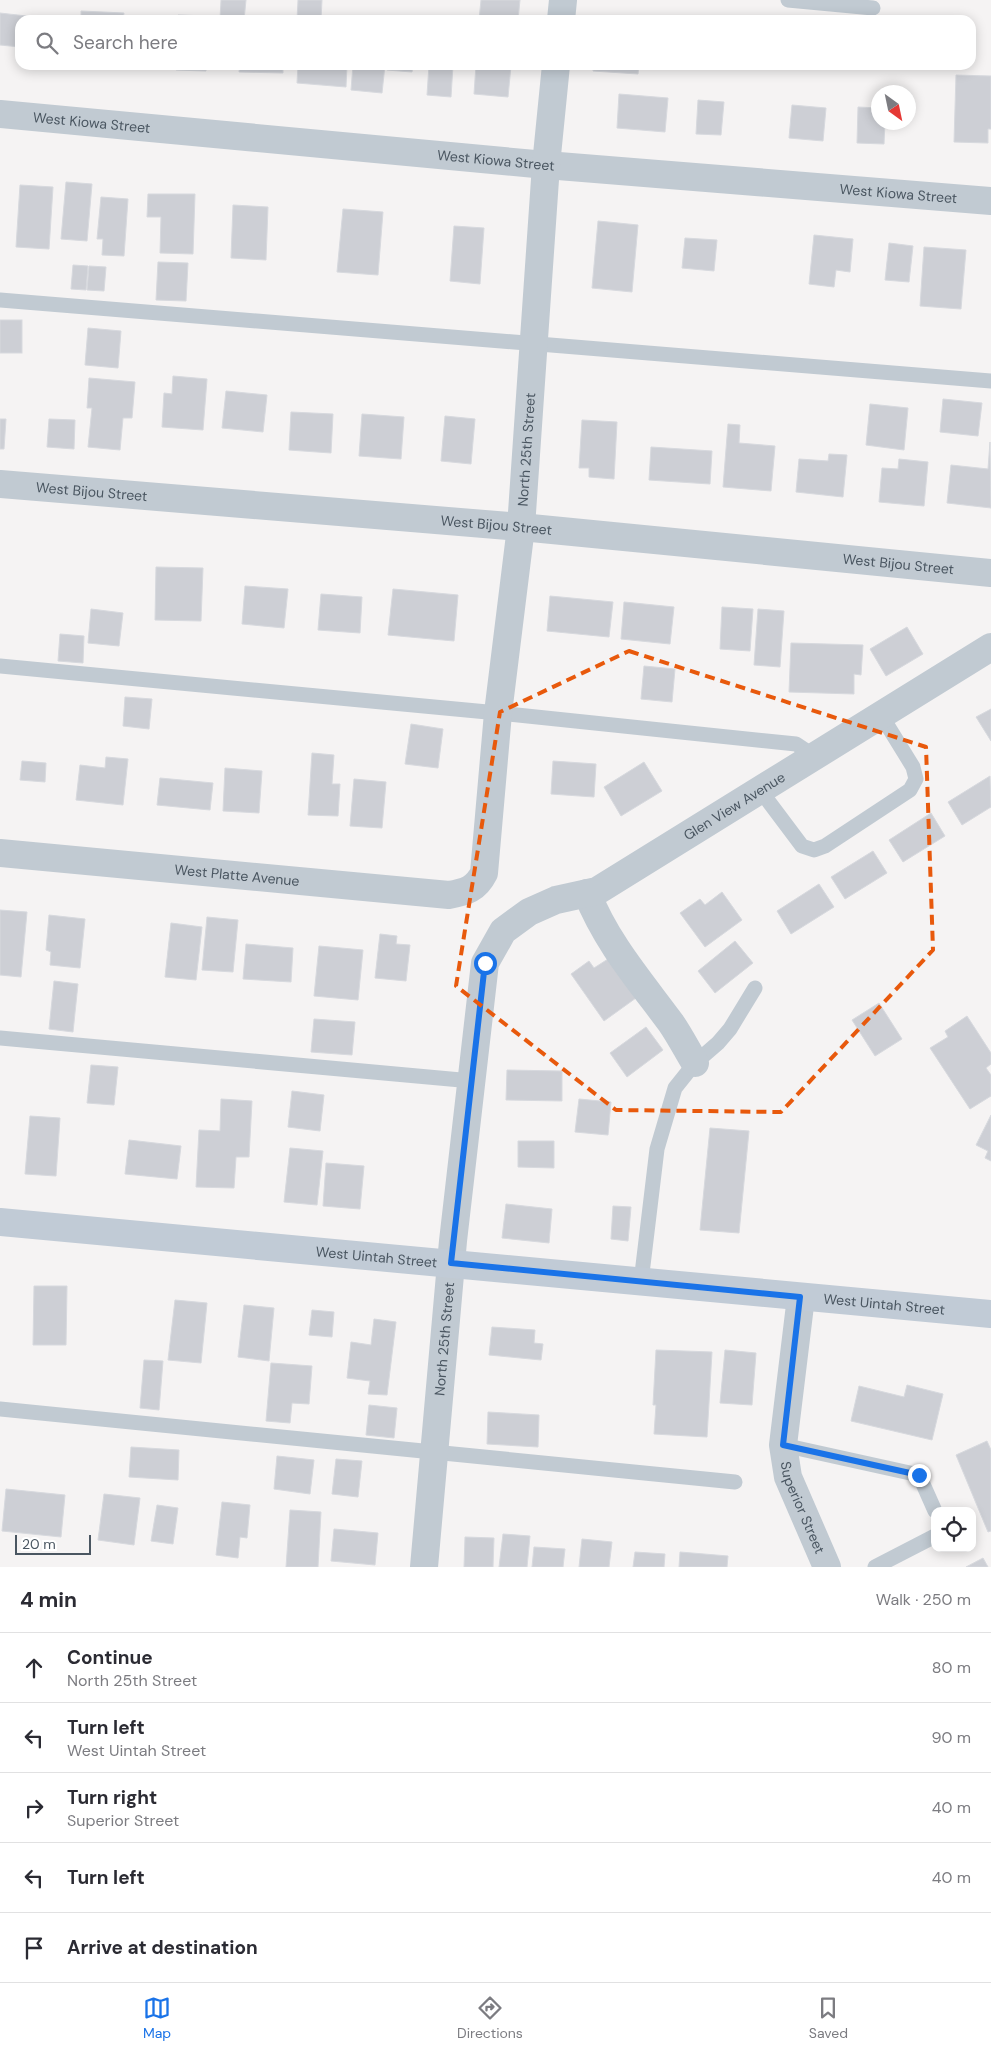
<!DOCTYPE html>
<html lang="en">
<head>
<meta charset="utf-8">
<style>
	body { margin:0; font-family:"DM Sans",sans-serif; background:#f2f2f3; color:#2b2b33 }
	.controls { position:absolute; right:15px; bottom:15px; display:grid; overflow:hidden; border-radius:10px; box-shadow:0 2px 12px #0003 }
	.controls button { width:45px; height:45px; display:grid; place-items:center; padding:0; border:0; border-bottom:1px solid #e1e1e2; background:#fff; color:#2b2b33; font:25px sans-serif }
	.compass { position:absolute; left:871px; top:85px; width:45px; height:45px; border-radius:50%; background:#fff; box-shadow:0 2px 12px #0003; rotate:147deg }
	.scale { position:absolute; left:15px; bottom:12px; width:76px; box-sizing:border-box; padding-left:5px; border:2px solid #4a5661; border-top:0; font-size:14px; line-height:18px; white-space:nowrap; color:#4a5661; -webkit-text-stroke:4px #fff; paint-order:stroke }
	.stop { position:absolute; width:15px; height:15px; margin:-11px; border:4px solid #1a73e8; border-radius:50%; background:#fff }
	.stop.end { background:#1a73e8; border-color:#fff; box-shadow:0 1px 5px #0008 }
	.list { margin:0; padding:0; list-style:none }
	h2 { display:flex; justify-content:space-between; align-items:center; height:65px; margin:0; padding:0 20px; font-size:21px }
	h2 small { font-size:16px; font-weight:400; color:#7c7c81 }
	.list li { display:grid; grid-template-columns:32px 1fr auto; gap:15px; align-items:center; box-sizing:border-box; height:70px; padding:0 20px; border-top:1px solid #e1e1e2 }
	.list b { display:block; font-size:19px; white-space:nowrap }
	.list p { margin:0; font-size:16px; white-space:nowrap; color:#7c7c81 }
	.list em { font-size:16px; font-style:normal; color:#7c7c81 }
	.icon { flex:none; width:28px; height:28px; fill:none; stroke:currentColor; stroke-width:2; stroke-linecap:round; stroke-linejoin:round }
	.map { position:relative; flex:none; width:991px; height:1567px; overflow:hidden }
	.search { position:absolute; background:#fff; box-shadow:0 2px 12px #0003; left:15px; right:15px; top:15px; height:55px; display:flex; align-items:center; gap:12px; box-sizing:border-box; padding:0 18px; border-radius:15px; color:#7c7c81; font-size:19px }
	.sheet { height:415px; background:#fff }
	nav { display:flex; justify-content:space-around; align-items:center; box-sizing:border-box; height:70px; border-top:1px solid #e1e1e2; background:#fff; font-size:14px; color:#7c7c81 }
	nav a { display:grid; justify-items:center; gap:2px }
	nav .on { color:#1a73e8 }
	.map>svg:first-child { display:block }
	.building { fill:#cdcfd5; stroke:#d7d9de }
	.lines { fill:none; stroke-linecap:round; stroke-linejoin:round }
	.lane { stroke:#c1cad2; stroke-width:15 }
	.street { stroke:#c1cad2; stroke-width:28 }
	.secondary { stroke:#c1cbd6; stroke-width:28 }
	.route { stroke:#1a73e8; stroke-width:6 }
	.marked { fill:none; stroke:#e8590c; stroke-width:4; stroke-dasharray:10 6; stroke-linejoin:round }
	.labels { text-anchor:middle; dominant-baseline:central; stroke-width:4; stroke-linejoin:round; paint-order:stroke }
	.street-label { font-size:14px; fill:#4a5661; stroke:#fff }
</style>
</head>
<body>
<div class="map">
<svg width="991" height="1567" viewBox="0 0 991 1567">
	<rect width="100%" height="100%" fill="#f5f3f3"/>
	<!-- building -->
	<g class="building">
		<path d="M221,0H246L244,20L220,19Z"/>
		<path d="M298,0H322L321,20H297Z"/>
		<path d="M481,0H520L518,20H479Z"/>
		<path d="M81,11L124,13L123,20H81Z"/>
		<path d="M0,13L62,20H20V47L0,45Z"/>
		<path d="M178,15L208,16V20H178Z"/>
		<path d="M128,65H155V68Z"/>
		<path d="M177,65H206V71L176,70Z"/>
		<path d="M240,65H283V73L239,72Z"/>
		<path d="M298,65H347L346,87L297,83Z"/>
		<path d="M353,65H385L382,93L351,90Z"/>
		<path d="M387,65H413L412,72L387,70Z"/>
		<path d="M429,65H453L451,97L427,95Z"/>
		<path d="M476,65L511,66L508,97L474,94Z"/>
		<path d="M594,65H639L638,74L593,71Z"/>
		<path d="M956,75L991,76V129H988V143L954,142Z"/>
		<path d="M619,94L668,98L665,132L617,128Z"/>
		<path d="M698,100L724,102L721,135L696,134Z"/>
		<path d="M792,105L826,108L823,141L789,138Z"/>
		<path d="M858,107L878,108V122H885L884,144L857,143Z"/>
		<path d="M66,182L92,184L87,241L61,239Z"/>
		<path d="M20,185L53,187L49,249L16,247Z"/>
		<path d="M148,194H195L193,254L160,253L161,217H147Z"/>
		<path d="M101,197L128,199L124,256L102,255L103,239H97Z"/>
		<path d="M233,205L268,207L266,260L231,258Z"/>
		<path d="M343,209L383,212L378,275L337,272Z"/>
		<path d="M598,221L638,225L632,292L592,288Z"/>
		<path d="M454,226L484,228L480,284L450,281Z"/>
		<path d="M814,235L853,239L850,272L836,270L834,287L809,284Z"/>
		<path d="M685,238L717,240L714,271L682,268Z"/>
		<path d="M889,243L913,246L909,282L885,280Z"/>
		<path d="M924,247L966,250L961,309L920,306Z"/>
		<path d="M158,262L188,263L186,301L156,300Z"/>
		<path d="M73,265L88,266L86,290L71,289Z"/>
		<path d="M89,266L106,267L104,291L87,290Z"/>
		<rect x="0" y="320" width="22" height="33"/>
		<path d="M88,328L121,331L118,368L85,365Z"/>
		<path d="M173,376L207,379L203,430L162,427L164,393L172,394Z"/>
		<path d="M89,378L135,382L132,418H123L120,450L88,447L92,408H87Z"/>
		<path d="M226,391L267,395L263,432L222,428Z"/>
		<path d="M943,399L982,403L978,436L940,432Z"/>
		<path d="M870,404L908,408L904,450L866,445Z"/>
		<path d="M291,412L333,414L331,453L289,450Z"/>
		<path d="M362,414L404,417L401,459L359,456Z"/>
		<path d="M445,416L475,419L471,464L441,461Z"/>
		<path d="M0,419H6L4,449H0Z"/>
		<path d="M49,419L75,420L74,449L47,447Z"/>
		<path d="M582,420L617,422L614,479L589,477V468H579Z"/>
		<path d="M728,424L740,425L739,443L775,446L771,491L723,487Z"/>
		<path d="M990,442L991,508L947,503L951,465L988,469Z"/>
		<path d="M651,447L712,451L710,484L649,480Z"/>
		<path d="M829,454L847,455L843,497L796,492L799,459L828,461Z"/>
		<path d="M899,459L928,462L924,506L879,502L882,468L898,469Z"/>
		<path d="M156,567L203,568L201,621L155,620Z"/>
		<path d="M245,586L288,589L284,628L242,624Z"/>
		<path d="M393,589L458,595L454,641L388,635Z"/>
		<path d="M321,594L362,597L360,633L318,630Z"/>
		<path d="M550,596L613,602L609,637L547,631Z"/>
		<path d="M624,602L674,607L670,644L621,639Z"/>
		<path d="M722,607L753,609L750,651L720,649Z"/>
		<path d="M91,609L123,613L119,646L88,643Z"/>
		<path d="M758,609L784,611L780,667L754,665Z"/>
		<path d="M907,627L923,654L886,676L870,649Z"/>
		<path d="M60,634L84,636L83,663L58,661Z"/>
		<path d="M791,643L863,645L861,675L854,674V694L789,692Z"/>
		<path d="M644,666L675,669L672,702L641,699Z"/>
		<path d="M125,697L152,699L149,729L123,726Z"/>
		<path d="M991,709V741L976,717Z"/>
		<path d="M411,724L443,729L438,768L405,764Z"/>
		<path d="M312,753L334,755L332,784H340L338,816L308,815Z"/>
		<path d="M106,757L128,759L123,805L76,800L80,765L105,768Z"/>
		<path d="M22,761L46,763L45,782L20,780Z"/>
		<path d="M553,761L596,764L594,797L551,794Z"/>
		<path d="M644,762L662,791L621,816L604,787Z"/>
		<path d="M225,768L262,771L259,813L223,811Z"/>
		<path d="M990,776L991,807L962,825L948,802Z"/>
		<path d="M160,778L213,783L210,810L157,805Z"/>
		<path d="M354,779L386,782L382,828L350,826Z"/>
		<path d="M931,813L945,836L903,862L889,840Z"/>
		<path d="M873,851L887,873L845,899L831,877Z"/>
		<path d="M819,884L834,907L791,934L777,911Z"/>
		<path d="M722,892L742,920L705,947L680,913L700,899L705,905Z"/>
		<path d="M0,910L27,912L21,977L0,975Z"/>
		<path d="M49,915L85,919L80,968L50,965L51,952L46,950Z"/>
		<path d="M207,917L238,920L233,972L202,970Z"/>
		<path d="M171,923L202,927L196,980L165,977Z"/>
		<path d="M380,934L397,936L396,944L410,945L406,981L375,978Z"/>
		<path d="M735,941L753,963L715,993L698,971Z"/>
		<path d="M246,944L293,948L291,982L243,979Z"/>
		<path d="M319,946L363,950L358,1000L314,996Z"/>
		<path d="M608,959L636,998L604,1021L571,974L589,961L594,968Z"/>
		<path d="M54,981L78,984L73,1032L49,1029Z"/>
		<path d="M879,1003L902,1039L875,1056L852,1020Z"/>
		<path d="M967,1016L991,1053V1064L986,1068L991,1075V1096L970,1109L930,1048L948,1037L945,1031Z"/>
		<path d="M314,1019L355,1022L352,1055L311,1052Z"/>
		<path d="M646,1027L663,1050L627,1077L610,1053Z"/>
		<path d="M91,1065L118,1067L114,1105L87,1103Z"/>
		<path d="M507,1070L562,1071V1101L506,1100Z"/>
		<path d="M292,1091L324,1095L320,1131L288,1127Z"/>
		<path d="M221,1099L252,1101L249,1157H236L234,1188L196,1187L199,1130L220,1131Z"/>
		<path d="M579,1099L611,1102L608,1135L575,1132Z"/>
		<path d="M991,1115V1161L985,1158L988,1151L976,1145Z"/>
		<path d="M30,1116L60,1118L56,1176L25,1174Z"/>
		<path d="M710,1128L749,1131L739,1233L700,1230Z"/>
		<path d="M129,1140L181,1146L177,1179L125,1174Z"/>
		<path d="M518,1141H554V1168L518,1167Z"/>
		<path d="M290,1148L323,1151L317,1205L284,1202Z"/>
		<path d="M326,1163L364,1166L360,1209L323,1206Z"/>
		<path d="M506,1204L552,1209L549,1243L502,1238Z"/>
		<path d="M613,1206L631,1207L628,1241L611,1239Z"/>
		<path d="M34,1286H67L66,1345H33Z"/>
		<path d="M175,1300L207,1303L201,1363L168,1360Z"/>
		<path d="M244,1305L274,1308L269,1361L238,1357Z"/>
		<path d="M312,1310L334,1312L332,1337L309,1335Z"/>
		<path d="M374,1319L396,1322L387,1395L368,1394L370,1381L347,1378L351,1342L371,1345Z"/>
		<path d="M492,1327L535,1330L534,1343L543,1344L541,1360L489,1355Z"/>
		<path d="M656,1350L712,1352L707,1437L654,1434L656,1405H653Z"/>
		<path d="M725,1350L756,1353L752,1405L720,1403Z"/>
		<path d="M144,1360L163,1361L159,1410L140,1408Z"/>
		<path d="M271,1363L312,1366L309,1404L292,1403L290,1423L266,1421Z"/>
		<path d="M907,1385L943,1394L932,1440L851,1421L859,1386L904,1397Z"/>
		<path d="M369,1405L397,1408L394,1438L366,1435Z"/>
		<path d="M488,1412L539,1415L538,1447L487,1444Z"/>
		<path d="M987,1441L991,1450V1531L988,1532L956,1455Z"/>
		<path d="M131,1447L179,1450L178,1480L129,1477Z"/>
		<path d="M277,1456L314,1460L310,1494L274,1489Z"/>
		<path d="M336,1459L362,1461L358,1497L332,1494Z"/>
		<path d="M6,1489L65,1495L61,1537L2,1531Z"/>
		<path d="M104,1494L140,1498L134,1545L98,1540Z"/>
		<path d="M222,1502L250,1505L247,1538L240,1537L238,1558L216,1555Z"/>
		<path d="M157,1505L178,1508L173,1544L151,1541Z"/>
		<path d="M290,1510L321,1512L318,1567H286Z"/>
		<path d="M334,1529L378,1533L375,1565L331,1561Z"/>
		<path d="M503,1534L530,1536L527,1567H499Z"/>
		<path d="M465,1537L494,1538L493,1567H464Z"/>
		<path d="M582,1539L612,1542L609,1567H579Z"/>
		<path d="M534,1547L565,1549L563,1567H532Z"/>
		<path d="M635,1552L665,1554L664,1567H633Z"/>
		<path d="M680,1552L728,1556L727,1567H679Z"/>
		<path d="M983,1558L988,1567H966Z"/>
	</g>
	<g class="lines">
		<!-- lane -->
		<g class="lane">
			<path d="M788,0L873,8"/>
			<path d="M0,300L991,381"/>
			<path d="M0,666L498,713L796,744L814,756"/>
			<path d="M760,790L802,846L814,850L825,846L910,790L916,779L913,767L881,715"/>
			<path d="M0,1038L472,1081"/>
			<path d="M641,1282L657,1149L675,1088L695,1063L718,1043L730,1029L755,988"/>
			<path d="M0,1409L735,1482"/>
			<path d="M783,1445L919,1475L935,1511"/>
			<path d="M875,1567L935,1536"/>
		</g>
		<!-- street -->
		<g class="street">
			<path d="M561,20L563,0"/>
			<path id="s1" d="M0,114L546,165L991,201"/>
			<path id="s2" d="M0,484L521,527L991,573"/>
			<path id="s3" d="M0,853L449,895C466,892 476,889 484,873L498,713L521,527L546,165L556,65"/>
			<path d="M587,893C606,942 640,981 671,1023C680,1036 687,1050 695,1063"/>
			<path id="s4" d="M801,1297L783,1445L788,1477L827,1567"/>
			<path id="s5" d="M424,1567L453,1241L485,963L503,931L529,912L556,900L597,891L991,647"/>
		</g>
		<!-- secondary -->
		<path class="secondary" id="s6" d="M0,1222L991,1314"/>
	</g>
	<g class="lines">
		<!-- route -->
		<path class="route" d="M485,963L451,1263L800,1297L783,1445L919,1475"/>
	</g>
	<!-- marked area -->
	<path class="marked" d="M629,651L926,747L933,950L781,1112L616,1110L456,986L500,712Z"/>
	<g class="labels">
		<!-- street labels -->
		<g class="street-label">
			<text stroke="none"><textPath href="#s1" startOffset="92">West Kiowa Street</textPath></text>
			<text stroke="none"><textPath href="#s1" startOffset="498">West Kiowa Street</textPath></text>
			<text stroke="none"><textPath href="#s1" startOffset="902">West Kiowa Street</textPath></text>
			<text stroke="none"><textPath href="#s3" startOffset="920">North 25th Street</textPath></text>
			<text stroke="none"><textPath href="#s2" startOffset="92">West Bijou Street</textPath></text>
			<text stroke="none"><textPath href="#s2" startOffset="498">West Bijou Street</textPath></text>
			<text stroke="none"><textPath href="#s2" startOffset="902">West Bijou Street</textPath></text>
			<text stroke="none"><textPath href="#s5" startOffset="909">Glen View Avenue</textPath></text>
			<text stroke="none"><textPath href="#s3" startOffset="238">West Platte Avenue</textPath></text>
			<text stroke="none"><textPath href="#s6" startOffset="378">West Uintah Street</textPath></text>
			<text stroke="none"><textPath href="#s6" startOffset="888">West Uintah Street</textPath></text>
			<text stroke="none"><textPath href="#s5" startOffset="229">North 25th Street</textPath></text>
			<text stroke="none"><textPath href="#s4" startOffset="215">Superior Street</textPath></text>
		</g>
	</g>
</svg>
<div class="controls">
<button><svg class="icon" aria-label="locate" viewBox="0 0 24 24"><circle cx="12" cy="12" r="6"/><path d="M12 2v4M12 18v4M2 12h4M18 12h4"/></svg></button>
</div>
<svg class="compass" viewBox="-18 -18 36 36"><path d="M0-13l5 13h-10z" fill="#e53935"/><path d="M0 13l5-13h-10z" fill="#7c7c81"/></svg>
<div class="scale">20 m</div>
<div class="stop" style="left:485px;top:963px"></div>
<div class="stop end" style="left:919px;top:1475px"></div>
<div class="search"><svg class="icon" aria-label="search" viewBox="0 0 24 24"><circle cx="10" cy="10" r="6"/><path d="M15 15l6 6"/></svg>Search here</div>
</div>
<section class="sheet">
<h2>4 min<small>Walk · 250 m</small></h2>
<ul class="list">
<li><svg class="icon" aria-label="ahead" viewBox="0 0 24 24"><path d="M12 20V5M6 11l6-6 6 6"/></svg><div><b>Continue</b><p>North 25th Street</p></div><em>80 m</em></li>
<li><svg class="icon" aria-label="left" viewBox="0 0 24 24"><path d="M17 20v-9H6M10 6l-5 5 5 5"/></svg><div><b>Turn left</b><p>West Uintah Street</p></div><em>90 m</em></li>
<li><svg class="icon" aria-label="right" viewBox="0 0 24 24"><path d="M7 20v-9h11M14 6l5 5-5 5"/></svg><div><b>Turn right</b><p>Superior Street</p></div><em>40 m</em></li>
<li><svg class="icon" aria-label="left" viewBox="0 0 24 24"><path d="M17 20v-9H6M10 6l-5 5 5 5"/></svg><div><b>Turn left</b></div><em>40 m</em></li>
<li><svg class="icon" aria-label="arrive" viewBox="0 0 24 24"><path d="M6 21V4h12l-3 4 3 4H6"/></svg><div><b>Arrive at destination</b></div></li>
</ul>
</section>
<nav>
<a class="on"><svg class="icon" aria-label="map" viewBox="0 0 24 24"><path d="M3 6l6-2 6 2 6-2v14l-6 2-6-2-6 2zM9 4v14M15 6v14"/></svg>Map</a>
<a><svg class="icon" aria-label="directions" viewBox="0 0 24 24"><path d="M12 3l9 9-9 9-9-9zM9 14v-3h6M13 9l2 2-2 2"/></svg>Directions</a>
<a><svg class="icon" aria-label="saved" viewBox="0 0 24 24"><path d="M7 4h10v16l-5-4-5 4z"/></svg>Saved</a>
</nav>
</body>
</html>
